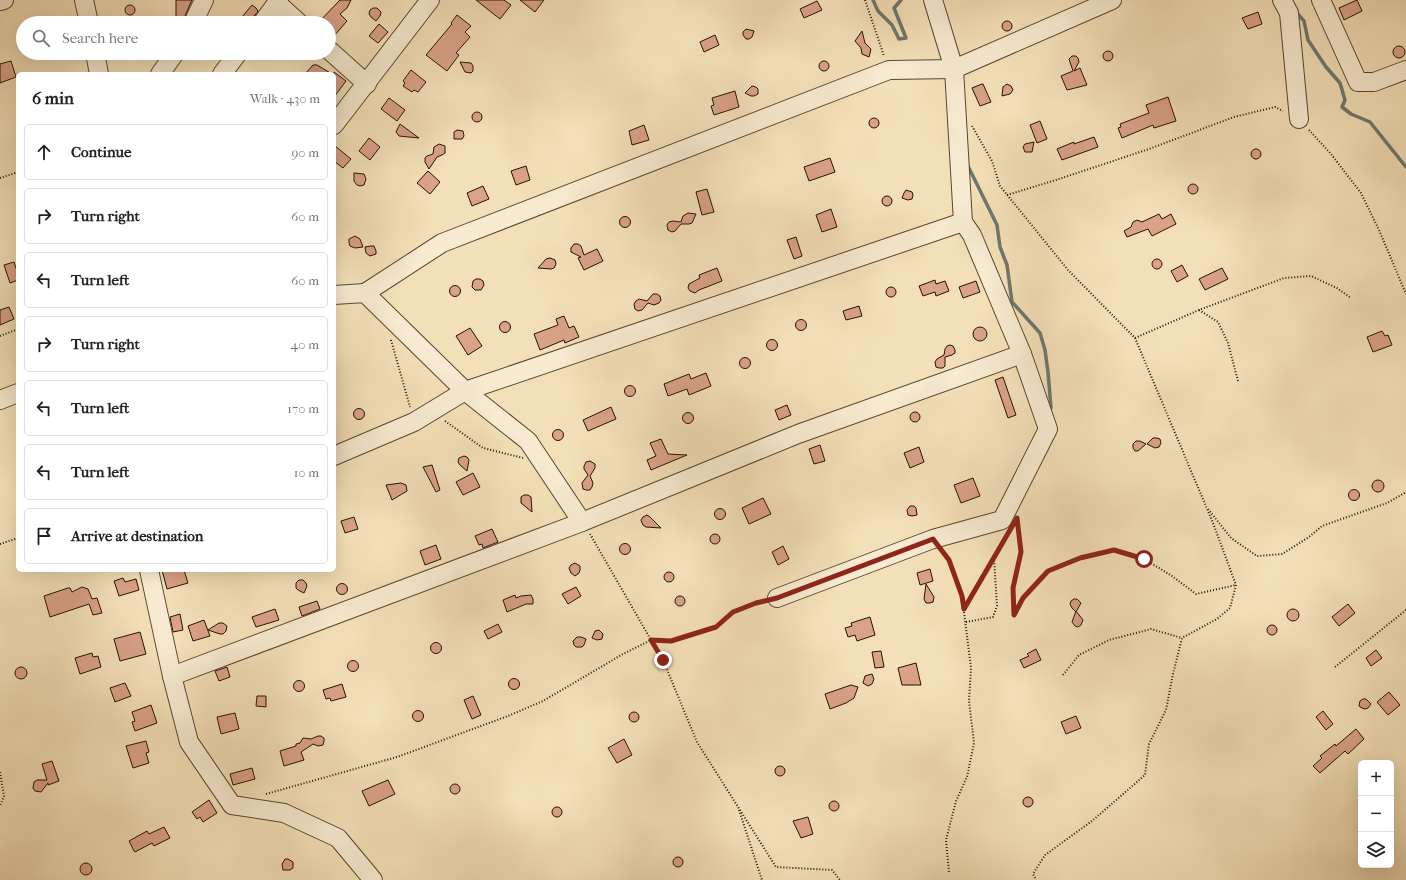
<!DOCTYPE html>
<html lang="en">
<head>
<meta charset="utf-8">
<style>
	body { margin:0; font-family:"IM FELL French Canon",serif; background:#f2f2f2; color:#222 }
	.controls { position:absolute; right:12px; bottom:12px; display:grid; overflow:hidden; border-radius:6px; box-shadow:0 4px 16px #0002 }
	.controls button { width:36px; height:36px; display:grid; place-items:center; padding:0; border:0; border-bottom:1px solid #e0e0e0; background:#fff; color:#222; font:20px sans-serif }
	.stop { position:absolute; width:12px; height:12px; margin:-9px; border:3px solid #8f2418; border-radius:50%; background:#fff }
	.stop.end { background:#8f2418; border-color:#fff; box-shadow:0 1px 4px #0008 }
	.list { margin:0; padding:0; list-style:none }
	h2 { display:flex; justify-content:space-between; align-items:center; height:52px; margin:0; padding:0 16px; font-size:17px }
	h2 small { font-size:13px; font-weight:400; color:#767676 }
	.list li { display:grid; grid-template-columns:26px 1fr auto; gap:12px; align-items:center; box-sizing:border-box; height:56px; margin:0 8px 8px; padding:0 8px; border:1px solid #e0e0e0; border-radius:6px }
	.list b { display:block; font-size:15px; white-space:nowrap }
	.list em { font-size:13px; font-style:normal; color:#767676 }
	.icon { flex:none; width:22px; height:22px; fill:none; stroke:currentColor; stroke-width:2; stroke-linecap:round; stroke-linejoin:round }
	.map { position:relative; flex:none; width:1406px; height:880px; overflow:hidden }
	.search { position:absolute; background:#fff; box-shadow:0 4px 16px #0002; left:16px; top:16px; width:320px; height:44px; display:flex; align-items:center; gap:10px; box-sizing:border-box; padding:0 14px; border-radius:22px; color:#767676; font-size:15px }
	.panel { position:absolute; background:#fff; box-shadow:0 4px 16px #0002; left:16px; top:72px; width:320px; height:500px; border-radius:6px }
	.map>svg:first-child { display:block }
	.lines { fill:none; stroke-linecap:round; stroke-linejoin:round }
	.stream { stroke:#6e776e; stroke-width:3.5 }
	.building { fill:#daa287; stroke:#251200 }
	.minor-casing { stroke:#59462e; stroke-width:20 }
	.path { stroke:#251200; stroke-width:2; stroke-dasharray:1 2; stroke-linecap:butt }
	.minor { stroke:#f8ebd1; stroke-width:18 }
	.route { stroke:#8f2418; stroke-width:5 }
</style>
</head>
<body>
<div class="map">
<svg width="1406" height="880" viewBox="0 0 1406 880">
	<rect width="100%" height="100%" fill="#f4e0b8"/>
	<filter id="stains"><feTurbulence type="fractalNoise" baseFrequency=".005" numOctaves="4"/><feColorMatrix values="0 0 0 0 .2 0 0 0 0 .09 0 0 0 0 .02 0 0 0 .5 -.17"/></filter>
	<radialGradient id="worn" r=".72"><stop offset=".6" stop-color="#630" stop-opacity="0"/><stop offset="1" stop-color="#630" stop-opacity=".3"/></radialGradient>
	<g class="lines">
		<!-- stream -->
		<g class="stream">
			<path d="M873,0L878,11L892,25L899,39L906,38L894,8L901,0"/>
			<path d="M1296,12L1304,21L1308,40L1326,67L1340,83L1345,100L1342,107L1351,114L1370,122L1406,167"/>
			<path d="M967,164L997,225L1000,247L1007,265L1012,302L1040,333L1045,350L1048,372L1051,408"/>
		</g>
	</g>
	<!-- building -->
	<g class="building">
		<path d="M176,0H192L184,18H176Z"/>
		<path d="M340,0H351L347,8L340,14L347,21L334,36L329,31V23H318Z"/>
		<path d="M476,0H504L511,5L500,19Z"/>
		<path d="M520,0H544L535,12Z"/>
		<path d="M1357,0L1362,11L1344,20L1339,8Z"/>
		<path d="M817,1L822,10L804,18L800,9Z"/>
		<path d="M252,5L256,8L258,11L252,19L248,23H237Z"/>
		<circle cx="130" cy="10" r="5"/>
		<path d="M373,8H377L381,12L380,16L376,21L371,17L369,14L370,10Z"/>
		<path d="M1258,12L1262,24L1248,29L1242,18Z"/>
		<path d="M457,15L471,26L465,32L470,37L456,53L459,55L447,71L426,55L452,24L451,23Z"/>
		<circle cx="1007" cy="26" r="5"/>
		<path d="M379,24L388,32L378,43L369,36Z"/>
		<path d="M746,29L754,31L752,37L749,39H746L743,35V32Z"/>
		<path d="M862,31L865,43L871,49L869,57L862,54L861,48L855,41Z"/>
		<path d="M715,35L719,45L704,52L700,42Z"/>
		<circle cx="1399" cy="52" r="6"/>
		<circle cx="1108" cy="56" r="5"/>
		<path d="M1072,56H1076L1078,58L1079,62L1074,71L1080,68L1087,85L1067,90L1061,76L1073,71L1069,59Z"/>
		<circle cx="824" cy="66" r="5"/>
		<path d="M11,61L16,77L0,83V64Z"/>
		<path d="M460,62L471,63L473,66V71L471,73L465,72Z"/>
		<path d="M313,65H317L332,74H305Z"/>
		<path d="M411,70L426,82L418,92L414,90L412,92L403,86L405,83L403,81Z"/>
		<path d="M334,72L346,81L334,97Z"/>
		<path d="M982,84H983L991,102L980,106L972,88Z"/>
		<path d="M1007,84L1011,86L1013,90L1010,94L1002,96L1003,87Z"/>
		<path d="M752,86L756,87L758,89V94L754,96H751L745,93Z"/>
		<path d="M735,91L739,107L714,115L711,106L714,105L712,98Z"/>
		<path d="M1168,97L1176,121L1154,128L1153,125L1122,138L1118,128L1121,127L1120,124L1149,113L1146,105Z"/>
		<path d="M389,98L405,110L397,121L381,109Z"/>
		<circle cx="477" cy="117" r="5"/>
		<circle cx="874" cy="123" r="5"/>
		<path d="M1040,121L1047,139L1037,143L1030,125Z"/>
		<path d="M400,124L419,138L399,136L396,132Z"/>
		<path d="M644,125L649,140L632,145L629,131Z"/>
		<path d="M457,130L463,131L464,136L462,139H454V132Z"/>
		<path d="M1094,137L1098,147L1062,160L1057,149L1074,142V144Z"/>
		<path d="M369,138L380,147L370,160L359,151Z"/>
		<path d="M1034,142L1032,152H1025L1023,147L1025,144Z"/>
		<path d="M439,144L445,146V153L442,155L437,157L429,169L425,162V158L427,156L433,154L434,147Z"/>
		<path d="M334,145L351,159L343,168L334,161Z"/>
		<circle cx="1256" cy="154" r="5"/>
		<path d="M830,158L835,172L809,181L804,167Z"/>
		<path d="M526,166L530,180L516,185L511,171Z"/>
		<path d="M428,171L440,182L430,194L417,183Z"/>
		<path d="M354,173L364,174L366,179L364,185L360,186L357,185L354,181Z"/>
		<circle cx="1193" cy="189" r="5"/>
		<path d="M483,186L489,199L472,206L467,193Z"/>
		<path d="M707,189L714,212L702,215L696,192Z"/>
		<path d="M906,190L912,192L913,195L912,199L908,200L902,198L904,193Z"/>
		<circle cx="887" cy="201" r="5"/>
		<path d="M831,209L837,227L822,232L816,215Z"/>
		<path d="M688,213L696,214L692,223L689,224H681L675,231L672,232L668,230L667,225L669,222L673,221L681,222L683,216Z"/>
		<path d="M1159,214L1162,219L1171,214L1176,224L1152,236L1148,229L1127,237L1124,231L1131,227L1133,222L1137,220L1142,222Z"/>
		<circle cx="625" cy="222" r="5.5"/>
		<path d="M355,236L360,239L363,247L355,248L350,246L349,243V239Z"/>
		<path d="M796,237L802,256L794,259L787,240Z"/>
		<path d="M574,244H578L581,246L584,255L597,249L603,261L584,270L578,258L581,257L571,252V248Z"/>
		<path d="M371,246H374L376,251V254L370,256L366,253L365,247Z"/>
		<path d="M550,258L555,260L556,264L554,268L551,269L538,268L546,259Z"/>
		<circle cx="1157" cy="264" r="5"/>
		<path d="M14,262L18,274V280L10,283L4,265Z"/>
		<path d="M1182,265L1188,276L1177,282L1171,271Z"/>
		<path d="M717,268L722,281L699,290L695,293L690,291L688,288L689,284L700,278L699,275Z"/>
		<path d="M1222,268L1228,279L1205,290L1199,279Z"/>
		<path d="M476,279H480L483,281L484,285L481,290H475L472,287L473,281Z"/>
		<path d="M935,280L936,284L945,281L949,291L936,296L935,292L923,296L919,286Z"/>
		<path d="M976,281L980,292L963,298L959,287Z"/>
		<circle cx="455" cy="291" r="5.5"/>
		<circle cx="891" cy="292" r="5"/>
		<path d="M653,294H657L660,296L661,300L659,303L654,305L648,303L642,310L638,311L635,309L634,304L636,301L639,299L647,301Z"/>
		<path d="M859,306L862,316L846,320L843,311Z"/>
		<path d="M9,307L14,319L0,325V310Z"/>
		<path d="M564,316L569,328L574,326L579,337L565,343L564,340L540,350L534,334L558,325L556,319Z"/>
		<circle cx="801" cy="325" r="5.5"/>
		<circle cx="505" cy="327" r="5.5"/>
		<circle cx="980" cy="334" r="7"/>
		<path d="M470,328L482,346L468,355L456,336Z"/>
		<path d="M1382,331L1385,336L1388,335L1392,345L1373,352L1367,337Z"/>
		<circle cx="772" cy="345" r="5.5"/>
		<path d="M947,346L950,345L953,346L955,350V353L952,355L945,357V366L943,368H939L936,367L935,362L937,359L944,355L945,349Z"/>
		<circle cx="745" cy="363" r="5.5"/>
		<path d="M706,373L711,386L689,395L687,389L668,396L664,384L689,374L691,379Z"/>
		<path d="M1003,377L1016,415L1008,418L995,380Z"/>
		<circle cx="630" cy="391" r="5.5"/>
		<path d="M787,405L791,415L779,420L775,410Z"/>
		<path d="M611,407L616,419L588,431L583,420Z"/>
		<circle cx="359" cy="414" r="5.5"/>
		<circle cx="915" cy="417" r="5"/>
		<circle cx="688" cy="418" r="5.5"/>
		<circle cx="558" cy="435" r="5.5"/>
		<path d="M1153,438H1157L1160,439L1161,443L1159,447L1155,448L1147,444Z"/>
		<path d="M661,439L668,454L687,455L651,470L647,460L656,456L650,443Z"/>
		<path d="M1136,441H1140L1146,444L1138,451H1135L1133,448V444Z"/>
		<path d="M820,445L825,461L814,464L809,449Z"/>
		<path d="M919,447L924,462L910,468L904,453Z"/>
		<path d="M464,456L467,457L469,460L467,471L460,465L458,462L459,458Z"/>
		<path d="M590,461L595,464V468L590,476L593,483L592,487L590,490H586L583,489L582,483L588,475L584,469V466L586,462Z"/>
		<path d="M432,465L440,490L436,492L423,467Z"/>
		<path d="M473,473L480,487L463,495L456,482Z"/>
		<path d="M973,478L980,496L961,503L954,485Z"/>
		<circle cx="1378" cy="486" r="6"/>
		<path d="M401,483L406,485L407,491L392,500L386,485Z"/>
		<circle cx="1354" cy="495" r="5.5"/>
		<path d="M524,495H528L531,497L532,512L521,503V497Z"/>
		<path d="M763,498L771,514L749,524L742,508Z"/>
		<path d="M910,506H914L916,508L917,515L912,516L908,515L907,510Z"/>
		<circle cx="720" cy="514" r="5.5"/>
		<path d="M647,515L650,517L661,528L646,527L643,525L641,520L643,517Z"/>
		<path d="M354,517L358,529L345,533L341,521Z"/>
		<path d="M492,529L498,542L483,548L482,544L479,545L475,536Z"/>
		<circle cx="715" cy="539" r="5"/>
		<circle cx="625" cy="549" r="5.5"/>
		<path d="M436,545L441,559L425,565L420,551Z"/>
		<path d="M783,546L789,559L778,565L772,552Z"/>
		<path d="M575,563L580,566V570L579,573L575,576L571,573L569,568L571,565Z"/>
		<path d="M930,569L933,581L920,585L917,573Z"/>
		<path d="M162,570H184L188,583L167,589Z"/>
		<circle cx="669" cy="577" r="5"/>
		<path d="M123,578L125,582L136,579L139,590L119,596L114,581Z"/>
		<path d="M299,580H303L306,583L307,586L304,593L298,590L296,588V583Z"/>
		<circle cx="342" cy="589" r="5.5"/>
		<path d="M926,584L934,597L933,602L930,603H926L924,599Z"/>
		<path d="M82,587L88,589L92,599L97,598L102,613L93,615L89,604L50,617L44,596L68,588H70L72,592Z"/>
		<path d="M576,587L581,596L568,604L562,594Z"/>
		<path d="M515,595L516,598L521,596L531,595L533,599V604H526L507,612L503,600Z"/>
		<circle cx="680" cy="601" r="5"/>
		<path d="M1074,599H1077L1081,603L1076,612L1072,608L1070,604L1071,601Z"/>
		<path d="M317,601L320,609L302,616L299,607Z"/>
		<path d="M1348,604L1355,613L1339,626L1332,617Z"/>
		<circle cx="1293" cy="615" r="6"/>
		<path d="M275,609L279,620L256,627L252,617Z"/>
		<path d="M1076,611L1083,620L1081,625L1078,627L1075,626L1072,622Z"/>
		<path d="M180,614L183,630L173,632L170,617Z"/>
		<path d="M870,617L875,635L857,641L855,635L848,637L845,628L852,626L851,623Z"/>
		<path d="M204,620L210,636L193,641L188,626Z"/>
		<path d="M219,623H223L227,626L226,631L223,634H220L208,630Z"/>
		<path d="M498,624L502,632L488,639L484,631Z"/>
		<circle cx="1272" cy="630" r="5"/>
		<path d="M599,630L603,634L602,639L597,640L592,638L595,631Z"/>
		<path d="M140,632L146,654L120,661L114,639Z"/>
		<path d="M577,637H581L586,639L584,645L582,647H576L574,645L573,641Z"/>
		<circle cx="436" cy="648" r="5.5"/>
		<path d="M1036,649L1041,660L1024,668L1020,660L1029,656L1027,654Z"/>
		<path d="M1376,650L1382,658L1371,666L1366,658Z"/>
		<path d="M881,651L884,667L875,668L872,652Z"/>
		<path d="M92,653L93,657L98,656L101,667L80,674L75,658Z"/>
		<circle cx="353" cy="666" r="5.5"/>
		<path d="M916,663L921,685H902L898,668Z"/>
		<circle cx="21" cy="673" r="6"/>
		<path d="M227,667L230,677L219,681L215,671Z"/>
		<path d="M872,674L874,679L872,684L868,686L863,683L865,676Z"/>
		<circle cx="514" cy="684" r="5.5"/>
		<circle cx="299" cy="686" r="5.5"/>
		<path d="M125,683L131,696L115,702L110,688Z"/>
		<path d="M342,684L346,697L331,701L330,698L326,699L323,690Z"/>
		<path d="M851,685L858,687L854,698L846,703L830,709L825,694Z"/>
		<path d="M1389,692L1400,705L1388,715L1377,702Z"/>
		<path d="M257,696H266V707L256,706Z"/>
		<path d="M473,696L481,715L472,719L464,700Z"/>
		<path d="M1363,699H1366L1371,704L1368,708L1365,709L1362,708L1359,706L1360,701Z"/>
		<path d="M151,705L157,723L135,731L132,722L135,721L132,712Z"/>
		<circle cx="418" cy="716" r="5.5"/>
		<path d="M1323,711L1333,724L1326,730L1316,717Z"/>
		<circle cx="634" cy="717" r="5"/>
		<path d="M235,713L239,729L221,734L217,717Z"/>
		<path d="M1076,716L1081,728L1066,734L1061,722Z"/>
		<path d="M1356,729L1364,739L1348,754L1345,751L1320,773L1313,766L1322,758L1320,756L1335,744L1336,746Z"/>
		<path d="M318,736H321L324,738V741L323,745L318,746L313,744L301,752L304,760L284,766L280,751L296,746V744L300,743L303,738L311,739Z"/>
		<path d="M624,739L632,755L617,763L608,748Z"/>
		<path d="M146,741L149,752L146,753L149,763L133,768L126,746Z"/>
		<path d="M52,761L59,781L48,785V783L41,792L35,791L33,788L34,782L37,780H47L42,764Z"/>
		<circle cx="780" cy="771" r="5"/>
		<path d="M252,768L255,779L233,785L230,774Z"/>
		<path d="M388,780L395,794L369,806L362,791Z"/>
		<circle cx="455" cy="789" r="5"/>
		<circle cx="1028" cy="802" r="5"/>
		<path d="M209,800L217,813L203,822L200,817L197,819L192,812Z"/>
		<circle cx="834" cy="806" r="5"/>
		<circle cx="557" cy="812" r="5"/>
		<path d="M808,817L813,834L801,838L793,821Z"/>
		<path d="M164,827L170,838L154,846L152,843L135,852L134,851L129,841L147,831L149,834Z"/>
		<circle cx="678" cy="862" r="5"/>
		<path d="M285,859H288L293,862V868L290,870H283L282,864Z"/>
		<circle cx="86" cy="869" r="6"/>
	</g>
	<g class="lines">
		<!-- minor casing -->
		<g class="minor-casing">
			<g id="minor">
				<path d="M84,0L89,23"/>
				<path d="M1282,0L1289,13L1299,119"/>
				<path d="M1321,0L1358,82H1374L1406,70"/>
				<path d="M0,1L4,0"/>
				<path d="M277,3L299,23"/>
				<path d="M193,23L204,0"/>
				<path d="M262,23L279,0"/>
				<path d="M329,50L367,84"/>
				<path d="M95,53L99,74"/>
				<path d="M160,74L175,53"/>
				<path d="M222,74L238,53"/>
				<path d="M334,125L430,0"/>
				<path d="M365,293L442,243L889,70L954,69L1112,0"/>
				<path d="M334,295L365,293L465,391L963,222"/>
				<path d="M0,400L18,393"/>
				<path d="M334,456L414,422L465,391L528,441L582,522"/>
				<path d="M149,570L172,676L189,742L232,805L284,813L338,838L373,880"/>
				<path d="M777,598L933,539L1002,520L1048,429L1022,354L972,235L963,222L954,69L933,0"/>
				<path d="M172,676L582,522L798,434L1022,354"/>
			</g>
		</g>
		<!-- path -->
		<g class="path">
			<path d="M865,0L884,56"/>
			<path d="M972,126L992,161L1000,186L1068,270L1135,338L1213,523L1236,585L1230,608L1217,619L1182,638L1173,674L1166,710L1149,744L1145,775L1092,821L1045,855L1033,874L1036,880"/>
			<path d="M1309,130L1331,154L1361,193L1379,230L1406,294"/>
			<path d="M0,178L18,172"/>
			<path d="M1007,195L1056,180L1149,149L1234,117L1275,107L1283,111"/>
			<path d="M1199,310L1218,322L1228,343L1238,381"/>
			<path d="M0,336L18,329"/>
			<path d="M1135,338L1199,310L1284,278L1311,276L1337,288L1351,298"/>
			<path d="M391,340L410,407"/>
			<path d="M445,421L483,448L523,458"/>
			<path d="M1208,509L1231,538L1257,556L1282,554L1309,537L1322,526L1387,503L1406,492"/>
			<path d="M590,534L651,640L671,641L716,627L733,612L756,603L762,601"/>
			<path d="M0,544L18,538"/>
			<path d="M942,551L949,560L962,596L971,668L969,701L974,743L967,777L956,801L946,840L949,873"/>
			<path d="M965,608L1008,534"/>
			<path d="M1014,614L1013,588L1021,552L1017,522"/>
			<path d="M1014,615L1023,598L1048,571L1080,558L1114,550L1144,559L1172,576L1196,594L1236,585"/>
			<path d="M966,622L993,617L997,606L994,558"/>
			<path d="M1335,667L1406,610"/>
			<path d="M1063,675L1079,655L1109,640L1151,629L1182,638"/>
			<path d="M0,772L4,796L0,806"/>
			<path d="M266,794L397,757L508,716L543,701L623,654L651,640L663,660L697,742L776,867L832,870L840,880"/>
			<path d="M739,810L762,880"/>
		</g>
		<!-- minor -->
		<use href="#minor" class="minor"/>
	</g>
	<g class="lines">
		<!-- route -->
		<path class="route" d="M663,660L651,640L671,641L716,627L733,612L756,603L777,598L933,539L949,560L962,596L964,609L1017,518L1021,552L1013,588L1014,615L1023,598L1048,571L1080,558L1114,550L1144,559"/>
	</g>
	<rect width="100%" height="100%" filter="url(#stains)"/>
	<rect width="100%" height="100%" fill="url(#worn)"/>
</svg>
<div class="controls">
<button>+</button>
<button>−</button>
<button><svg class="icon" aria-label="layers" viewBox="0 0 24 24"><path d="M12 4l9 5-9 5-9-5zM3 14l9 5 9-5"/></svg></button>
</div>
<div class="stop" style="left:1144px;top:559px"></div>
<div class="stop end" style="left:663px;top:660px"></div>
<div class="search"><svg class="icon" aria-label="search" viewBox="0 0 24 24"><circle cx="10" cy="10" r="6"/><path d="M15 15l6 6"/></svg>Search here</div>
<section class="panel">
<h2>6 min<small>Walk · 430 m</small></h2>
<ul class="list">
<li><svg class="icon" aria-label="ahead" viewBox="0 0 24 24"><path d="M12 20V5M6 11l6-6 6 6"/></svg><div><b>Continue</b></div><em>90 m</em></li>
<li><svg class="icon" aria-label="right" viewBox="0 0 24 24"><path d="M7 20v-9h11M14 6l5 5-5 5"/></svg><div><b>Turn right</b></div><em>60 m</em></li>
<li><svg class="icon" aria-label="left" viewBox="0 0 24 24"><path d="M17 20v-9H6M10 6l-5 5 5 5"/></svg><div><b>Turn left</b></div><em>60 m</em></li>
<li><svg class="icon" aria-label="right" viewBox="0 0 24 24"><path d="M7 20v-9h11M14 6l5 5-5 5"/></svg><div><b>Turn right</b></div><em>40 m</em></li>
<li><svg class="icon" aria-label="left" viewBox="0 0 24 24"><path d="M17 20v-9H6M10 6l-5 5 5 5"/></svg><div><b>Turn left</b></div><em>170 m</em></li>
<li><svg class="icon" aria-label="left" viewBox="0 0 24 24"><path d="M17 20v-9H6M10 6l-5 5 5 5"/></svg><div><b>Turn left</b></div><em>10 m</em></li>
<li><svg class="icon" aria-label="arrive" viewBox="0 0 24 24"><path d="M6 21V4h12l-3 4 3 4H6"/></svg><div><b>Arrive at destination</b></div></li>
</ul>
</section>
</div>
</body>
</html>
